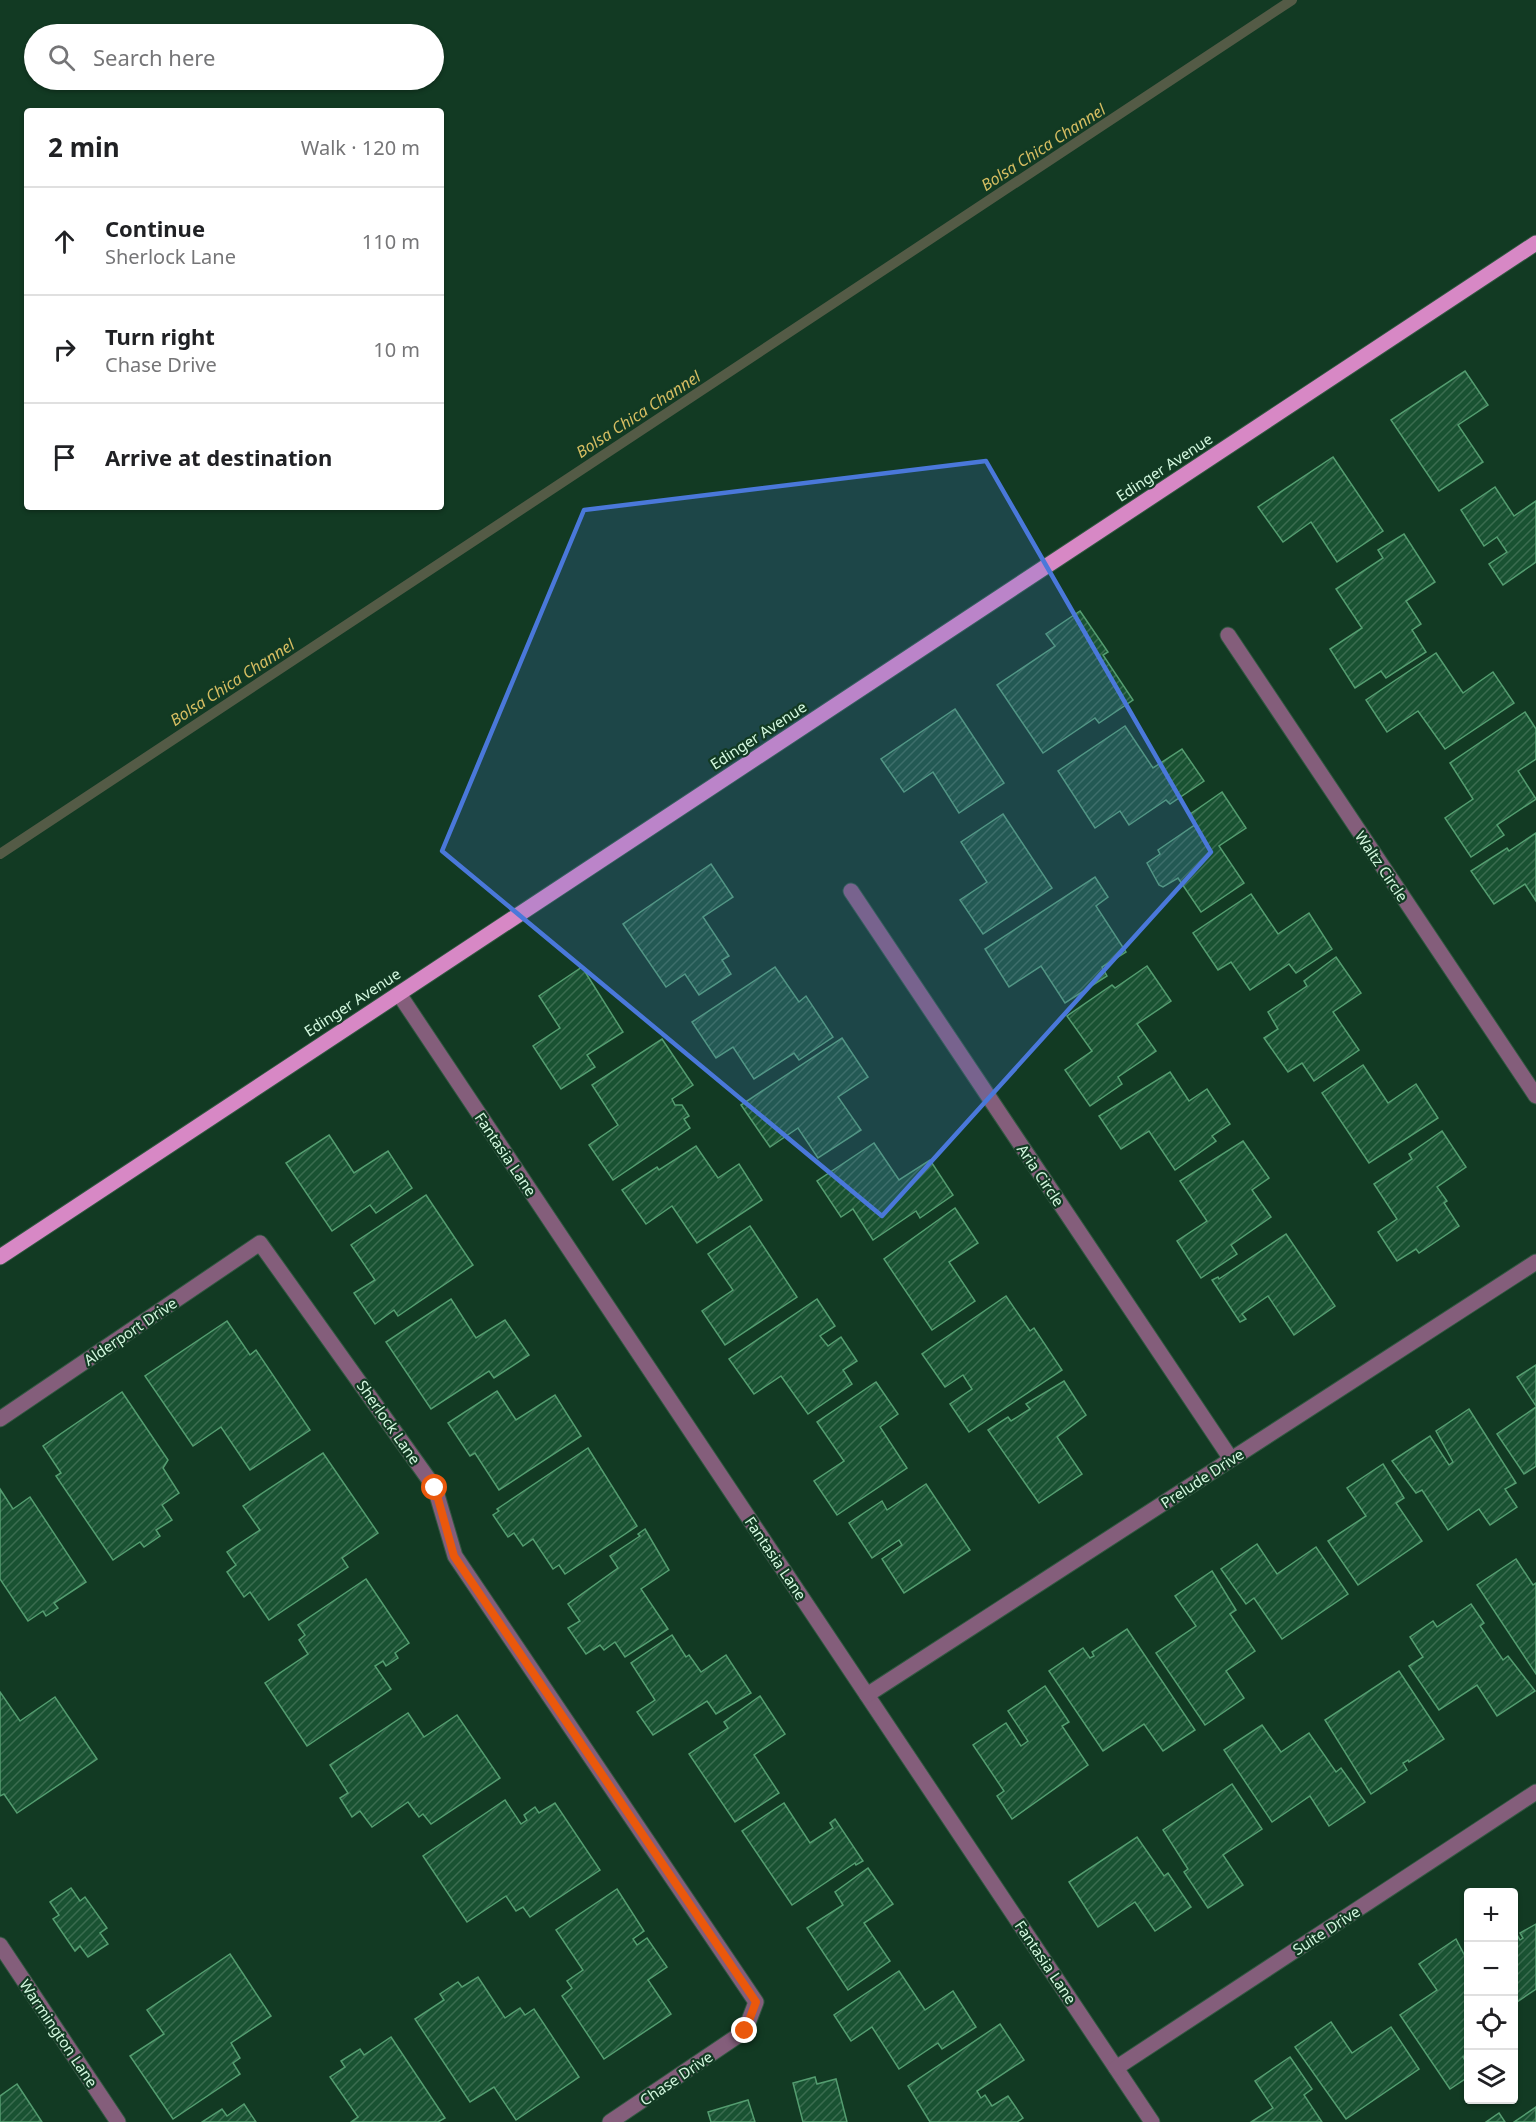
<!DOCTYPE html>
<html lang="en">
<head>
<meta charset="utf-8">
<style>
	body { margin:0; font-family:"Noto Sans",sans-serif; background:#f2f2f2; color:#202124 }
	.controls { position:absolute; right:18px; bottom:18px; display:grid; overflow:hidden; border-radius:6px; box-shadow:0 2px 4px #0004 }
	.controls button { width:54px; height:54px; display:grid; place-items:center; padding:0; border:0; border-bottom:2px solid #e0e0e0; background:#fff; color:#202124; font:30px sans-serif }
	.stop { position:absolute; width:18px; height:18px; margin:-14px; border:4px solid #ea580c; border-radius:50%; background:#fff }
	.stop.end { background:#ea580c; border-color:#fff; box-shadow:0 2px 6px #0008 }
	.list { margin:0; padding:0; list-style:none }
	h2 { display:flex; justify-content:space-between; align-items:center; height:78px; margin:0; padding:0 24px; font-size:26px }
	h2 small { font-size:20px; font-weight:400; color:#757577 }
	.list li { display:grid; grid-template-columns:39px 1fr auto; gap:18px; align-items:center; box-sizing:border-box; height:108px; padding:0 24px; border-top:2px solid #e0e0e0 }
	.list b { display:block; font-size:22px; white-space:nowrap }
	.list p { margin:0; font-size:20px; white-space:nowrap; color:#757577 }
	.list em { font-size:20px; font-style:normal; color:#757577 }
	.icon { flex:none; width:33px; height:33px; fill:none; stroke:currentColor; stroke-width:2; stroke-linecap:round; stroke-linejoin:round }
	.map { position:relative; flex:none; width:1536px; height:2122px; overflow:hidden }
	.search { position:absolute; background:#fff; box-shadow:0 2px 4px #0004; left:24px; top:24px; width:420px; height:66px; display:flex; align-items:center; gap:15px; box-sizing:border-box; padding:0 21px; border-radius:33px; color:#757577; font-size:22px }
	.panel { position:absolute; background:#fff; box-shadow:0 2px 4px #0004; left:24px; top:108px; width:420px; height:402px; border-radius:6px }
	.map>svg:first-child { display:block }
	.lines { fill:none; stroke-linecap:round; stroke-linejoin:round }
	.stream { stroke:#545b46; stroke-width:10 }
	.building { fill:url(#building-hatch); stroke:#549d70; stroke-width:1.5 }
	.minor-casing { stroke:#315841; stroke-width:17 }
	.major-casing { stroke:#315841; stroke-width:17 }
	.minor { stroke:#845e7b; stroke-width:15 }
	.major { stroke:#d788c5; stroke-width:15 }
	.route { stroke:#ea580c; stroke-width:8 }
	.marked { fill:#4a78da; fill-opacity:0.2; stroke:#4a78da; stroke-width:4.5; stroke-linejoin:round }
	.labels { text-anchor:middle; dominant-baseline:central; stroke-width:4.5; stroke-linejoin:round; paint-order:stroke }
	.street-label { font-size:15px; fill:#d3f8df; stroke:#123a23 }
	.water-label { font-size:16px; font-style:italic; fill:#d5bd62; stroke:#123a23 }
</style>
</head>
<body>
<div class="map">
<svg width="1536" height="2122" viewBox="0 0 1536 2122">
	<defs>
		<pattern id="building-hatch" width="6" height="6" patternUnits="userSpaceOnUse" patternTransform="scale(1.5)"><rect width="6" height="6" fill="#195232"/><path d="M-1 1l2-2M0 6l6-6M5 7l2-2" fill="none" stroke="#3a6c4f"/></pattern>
	</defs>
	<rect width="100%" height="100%" fill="#123a23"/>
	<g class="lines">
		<!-- stream -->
		<path class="stream" d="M0,854L1292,0"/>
	</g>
	<!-- building -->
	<g class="building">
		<path d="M1465,371L1488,405L1458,425L1483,462L1439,491L1391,420Z"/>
		<path d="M1333,457L1383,531L1337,562L1311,522L1283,542L1258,507Z"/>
		<path d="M1495,487L1514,516L1536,501V562L1503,585L1489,564L1507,552L1497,537L1484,546L1461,510Z"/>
		<path d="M1404,534L1435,582L1406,601L1421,624L1412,630L1426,652L1386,678L1381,671L1355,688L1330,649L1362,628L1336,589L1383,558L1378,550Z"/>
		<path d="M1080,611L1108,652L1103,655L1133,700L1099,723L1095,718L1043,753L997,685L1055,646L1046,634Z"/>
		<path d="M1436,653L1463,693L1493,672L1514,703L1445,749L1418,711L1387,732L1366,700Z"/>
		<path d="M955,709L1004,783L959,813L933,772L904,792L881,759Z"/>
		<path d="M1525,712L1536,729V759L1518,771L1536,799L1497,825L1504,835L1471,857L1445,818L1473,799L1450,763Z"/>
		<path d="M1125,726L1153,768L1182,749L1204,781L1170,804L1166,800L1129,825L1120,811L1095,828L1058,771Z"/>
		<path d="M1222,792L1246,828L1219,846L1244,883L1201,912L1178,878L1163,887L1159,885L1147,863L1160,854L1158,850L1196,824L1189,815Z"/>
		<path d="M1003,814L1052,888L983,934L960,900L987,882L961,842Z"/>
		<path d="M1536,833V901L1525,884L1494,904L1471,871L1507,848L1509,851Z"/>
		<path d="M711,864L733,897L703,917L729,956L722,960L731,974L699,995L685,974L666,987L623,924Z"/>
		<path d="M1095,877L1108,897L1096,906L1126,952L1102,967L1107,976L1065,1003L1041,966L1009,987L985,949Z"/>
		<path d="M1251,894L1278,934L1309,913L1332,949L1296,973L1289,964L1250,990L1231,962L1218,970L1193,933Z"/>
		<path d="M1336,957L1361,993L1333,1012L1359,1050L1314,1081L1302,1063L1288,1072L1264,1038L1278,1029L1268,1012L1307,986L1304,981Z"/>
		<path d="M1147,966L1171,1001L1137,1024L1156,1051L1118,1077L1122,1084L1090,1106L1065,1070L1092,1051L1067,1016L1112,985L1115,988Z"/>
		<path d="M582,967L623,1032L587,1055L595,1067L561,1089L533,1046L560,1028L539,996Z"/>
		<path d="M775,967L799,1002L806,996L833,1037L799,1060L794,1053L754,1079L733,1047L716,1058L692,1022Z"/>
		<path d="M842,1038L868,1077L838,1097L861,1130L818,1158L798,1128L770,1147L741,1105Z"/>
		<path d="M662,1039L693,1085L672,1099L675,1105H682L689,1116L684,1119L690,1128L613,1180L589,1145L618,1125L592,1085Z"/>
		<path d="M1363,1065L1388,1103L1416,1084L1438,1118L1369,1163L1322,1093Z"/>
		<path d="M1170,1072L1189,1101L1207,1089L1230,1124L1212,1136L1216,1141L1175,1170L1149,1131L1121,1149L1099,1116Z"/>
		<path d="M1442,1131L1466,1167L1437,1187L1447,1201L1444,1203L1459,1226L1419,1253L1416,1249L1397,1261L1378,1232L1397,1219L1374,1184L1412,1159L1409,1154Z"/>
		<path d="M329,1135L354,1173L388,1151L412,1188L376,1213L370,1205L332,1231L286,1163Z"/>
		<path d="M1243,1141L1269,1178L1252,1190L1271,1217L1231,1245L1237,1254L1201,1278L1177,1241L1207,1221L1180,1181Z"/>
		<path d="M874,1143L899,1180L930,1160L953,1195L920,1218L916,1211L873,1240L853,1209L841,1217L817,1181Z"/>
		<path d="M696,1146L718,1178L739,1164L762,1200L697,1243L672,1206L646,1224L622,1190L657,1167L659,1170Z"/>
		<path d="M426,1195L473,1265L398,1316L394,1310L375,1324L354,1293L375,1280L351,1245Z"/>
		<path d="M955,1208L978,1243L949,1262L975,1301L932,1330L884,1259Z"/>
		<path d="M750,1226L797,1297L725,1345L702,1311L733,1290L708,1254Z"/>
		<path d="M1286,1234L1335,1306L1294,1335L1268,1296L1242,1314L1246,1319L1240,1322L1212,1280L1218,1277L1219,1279Z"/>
		<path d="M1006,1296L1030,1331L1034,1328L1062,1370L969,1432L950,1404L972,1389L963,1375L945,1387L922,1354Z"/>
		<path d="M451,1299L476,1338L505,1320L529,1355L494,1378L489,1371L431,1409L386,1342Z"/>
		<path d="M817,1299L835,1326L820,1336L828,1346L841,1337L857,1361L843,1370L852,1384L808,1414L781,1376L754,1394L729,1359Z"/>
		<path d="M227,1321L250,1355L256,1350L310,1430L250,1470L221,1427L193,1446L145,1376Z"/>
		<path d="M1536,1365V1406L1517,1377Z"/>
		<path d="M1064,1381L1086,1415L1057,1437L1082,1474L1039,1503L988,1430L1008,1417L1011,1421L1030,1409L1026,1404Z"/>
		<path d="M876,1382L898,1414L880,1427L907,1468L837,1515L814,1481L844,1461L817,1422Z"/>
		<path d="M497,1391L516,1420L555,1395L581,1436L499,1490L475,1453L470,1456L448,1423Z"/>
		<path d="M122,1392L168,1460L163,1468L179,1493L162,1505L172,1520L156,1530L160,1536L144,1547L140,1542L113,1560L56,1476L61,1473L43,1446Z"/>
		<path d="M1536,1407V1466L1524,1474L1497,1434Z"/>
		<path d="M1469,1409L1516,1483L1505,1489L1517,1507L1490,1525L1479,1509L1448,1530L1422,1490L1416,1493L1392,1461L1430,1436L1449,1465L1453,1462L1436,1431Z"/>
		<path d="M588,1448L637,1526L565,1574L559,1565L553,1569L533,1539L523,1546L514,1533L508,1537L493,1515L499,1511L497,1509Z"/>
		<path d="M323,1453L378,1533L342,1558L348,1567L269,1620L250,1592L244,1597L227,1572L236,1565L227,1552L260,1530L243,1506Z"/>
		<path d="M1383,1464L1404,1498L1396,1503L1422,1541L1358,1585L1328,1541L1366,1516L1347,1488Z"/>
		<path d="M926,1484L970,1550L904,1593L882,1559L902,1545L899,1540L872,1558L849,1523L882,1501L887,1510Z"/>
		<path d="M0,1489L13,1509L30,1497L86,1582L54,1603L58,1608L46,1616L43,1611L28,1621L0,1579Z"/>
		<path d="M645,1529L669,1570L641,1589L668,1629L625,1657L615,1642L604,1650L600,1645L586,1654L568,1628L580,1621L568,1604L618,1568L610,1556L640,1536L638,1534Z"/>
		<path d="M1257,1544L1277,1574L1316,1547L1348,1594L1282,1639L1254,1598L1246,1604L1221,1569Z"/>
		<path d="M1516,1559L1533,1585L1536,1583V1674L1477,1585Z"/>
		<path d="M1212,1571L1236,1610L1230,1614L1255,1651L1226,1671L1244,1698L1205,1725L1156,1653L1196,1626L1175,1596Z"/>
		<path d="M366,1579L409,1643L395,1653L398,1658L386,1666L383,1661L375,1666L391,1689L307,1746L265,1683L308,1654L299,1640L305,1635L298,1625Z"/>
		<path d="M1471,1604L1484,1623L1480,1626L1503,1660L1508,1656L1535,1691L1497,1716L1477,1685L1439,1710L1409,1666L1423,1657L1410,1637L1433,1621L1437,1627Z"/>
		<path d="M1127,1629L1195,1730L1163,1751L1144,1724L1103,1751L1049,1671L1083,1648L1090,1658L1094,1656L1092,1652Z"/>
		<path d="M672,1635L686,1657L689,1655L701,1672L726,1655L751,1693L716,1714L707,1701L653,1735L637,1712L655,1700L631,1663Z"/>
		<path d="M1399,1671L1444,1739L1409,1762L1408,1760L1403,1763L1407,1770L1371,1794L1325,1720Z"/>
		<path d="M1045,1686L1069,1722L1062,1726L1088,1765L1012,1819L997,1796L1004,1791L973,1745L1006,1723L1021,1746L1028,1741L1008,1711Z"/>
		<path d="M0,1692L20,1721L55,1697L97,1759L17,1813L4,1794L0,1796Z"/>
		<path d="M760,1696L785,1734L754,1755L779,1793L735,1822L689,1754L728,1728L724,1722Z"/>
		<path d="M408,1713L424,1737L457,1715L500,1778L431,1824L423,1814L419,1817L408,1802L372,1827L360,1811L352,1817L340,1798L348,1793L330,1765Z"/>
		<path d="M1262,1725L1281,1752L1309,1733L1336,1772L1341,1768L1365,1802L1329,1826L1310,1796L1272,1822L1224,1750Z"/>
		<path d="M1232,1784L1262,1829L1223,1855L1243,1885L1208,1908L1184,1872L1188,1869L1163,1830Z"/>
		<path d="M505,1800L521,1824L527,1820L524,1815L535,1807L539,1813L555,1803L600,1870L530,1917L523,1907L516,1911L506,1896L467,1922L423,1856Z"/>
		<path d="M784,1803L810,1843L833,1828L830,1823L835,1819L863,1861L856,1865L855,1863L792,1905L742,1831Z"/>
		<path d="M1137,1837L1164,1876L1168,1873L1191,1907L1155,1931L1135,1902L1098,1927L1069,1882Z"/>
		<path d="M868,1868L893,1904L864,1923L890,1961L848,1990L807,1928L843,1905L835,1892Z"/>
		<path d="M71,1888L80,1901L85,1897L107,1928L100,1933L108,1944L88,1957L80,1946L75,1951L53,1919L59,1915L50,1902Z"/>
		<path d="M617,1889L644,1931L633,1939L637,1945L647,1938L667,1967L648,1980L671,2014L604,2059L562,1996L572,1988L567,1981L583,1970L556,1930Z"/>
		<path d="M1536,1924V1989L1514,2004V1929L1520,1940L1523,1938L1520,1933Z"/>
		<path d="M1456,1939L1468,1962V2034L1466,2035L1468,2053L1463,2057L1468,2066V2077L1450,2089L1400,2015L1437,1990L1419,1964Z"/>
		<path d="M230,1954L271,2016L231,2043L240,2058L233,2063L240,2074L173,2119L130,2056L164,2034L147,2010Z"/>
		<path d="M899,1971L925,2010L953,1991L976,2027L942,2049L938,2043L899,2069L872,2027L851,2041L834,2015Z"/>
		<path d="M478,1977L505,2018L520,2008L525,2015L534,2009L579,2077L516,2120L494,2087L470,2102L415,2019L444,2000L440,1994L458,1982L462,1987Z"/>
		<path d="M1331,2022L1352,2053L1391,2027L1419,2069L1346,2119L1295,2047Z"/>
		<path d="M1000,2024L1024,2060L977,2091L981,2098L985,2095L992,2106L1008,2096L1023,2118L1017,2122H930L908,2086Z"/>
		<path d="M391,2037L445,2118L438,2122H351L358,2117L330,2077L345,2067L341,2061L360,2049L364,2055Z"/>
		<path d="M1290,2057L1312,2089L1304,2095L1322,2122H1251L1273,2108L1255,2081Z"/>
		<path d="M815,2077L817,2084L836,2079L847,2122H803L793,2083Z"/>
		<path d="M17,2084L42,2122H0V2096Z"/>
		<path d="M748,2100L755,2122H711L708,2112Z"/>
		<path d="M244,2104L256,2122H202L222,2109L227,2116Z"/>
		<path d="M1536,2107V2122H1514Z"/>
		<path d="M1499,2113L1505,2122H1486Z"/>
	</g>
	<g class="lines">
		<!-- minor casing -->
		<g class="minor-casing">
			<g id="minor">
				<path d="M1228,635L1536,1096"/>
				<path d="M851,891L1231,1459"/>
				<path d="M399,994L1152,2122"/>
				<path d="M0,1419L260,1243L435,1488L455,1556L756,2002L745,2031L610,2122"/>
				<path d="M867,1695L1536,1262"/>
				<path d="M0,1945L118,2122"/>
				<path d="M1116,2068L1536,1792"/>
			</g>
		</g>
		<!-- major casing -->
		<g class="major-casing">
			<path id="major" d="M0,1257L1536,243"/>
		</g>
		<!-- minor -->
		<use href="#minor" class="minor"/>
		<!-- major -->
		<use href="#major" class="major"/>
	</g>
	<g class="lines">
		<!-- route -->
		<path class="route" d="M435,1488L454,1556L756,2002L745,2031"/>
	</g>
	<!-- marked area -->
	<path class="marked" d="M986,461L1211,852L882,1216L442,851L584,510Z"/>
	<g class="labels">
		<!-- street labels -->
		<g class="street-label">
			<text transform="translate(1164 467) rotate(-33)">Edinger Avenue</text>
			<text transform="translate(758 735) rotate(-33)">Edinger Avenue</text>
			<text transform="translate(1382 866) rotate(56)">Waltz Circle</text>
			<text transform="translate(352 1002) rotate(-33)">Edinger Avenue</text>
			<text transform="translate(506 1154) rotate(56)">Fantasia Lane</text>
			<text transform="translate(1041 1175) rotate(56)">Aria Circle</text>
			<text transform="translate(130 1331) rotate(-34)">Alderport Drive</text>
			<text transform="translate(389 1422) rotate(55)">Sherlock Lane</text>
			<text transform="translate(1202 1478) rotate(-33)">Prelude Drive</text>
			<text transform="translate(776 1558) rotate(56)">Fantasia Lane</text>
			<text transform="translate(1326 1930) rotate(-33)">Suite Drive</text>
			<text transform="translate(1046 1962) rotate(56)">Fantasia Lane</text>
			<text transform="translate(59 2033) rotate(56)">Warmington Lane</text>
			<text transform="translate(676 2078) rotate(-34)">Chase Drive</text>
		</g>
		<!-- water labels -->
		<g class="water-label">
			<text transform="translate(1043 147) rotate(-33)">Bolsa Chica Channel</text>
			<text transform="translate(638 414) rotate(-33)">Bolsa Chica Channel</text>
			<text transform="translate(232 682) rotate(-33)">Bolsa Chica Channel</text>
		</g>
	</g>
</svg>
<div class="controls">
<button>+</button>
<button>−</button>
<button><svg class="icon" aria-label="locate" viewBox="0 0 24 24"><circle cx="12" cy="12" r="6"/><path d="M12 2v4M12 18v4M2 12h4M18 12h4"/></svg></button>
<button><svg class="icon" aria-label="layers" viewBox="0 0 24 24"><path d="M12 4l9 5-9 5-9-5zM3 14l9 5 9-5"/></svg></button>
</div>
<div class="stop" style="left:435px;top:1488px"></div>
<div class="stop end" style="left:745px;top:2031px"></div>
<div class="search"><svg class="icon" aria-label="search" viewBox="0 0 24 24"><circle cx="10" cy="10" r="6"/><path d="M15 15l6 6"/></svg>Search here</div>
<section class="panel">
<h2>2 min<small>Walk · 120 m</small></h2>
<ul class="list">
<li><svg class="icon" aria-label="ahead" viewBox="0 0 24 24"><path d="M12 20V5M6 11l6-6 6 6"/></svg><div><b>Continue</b><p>Sherlock Lane</p></div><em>110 m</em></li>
<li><svg class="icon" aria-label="right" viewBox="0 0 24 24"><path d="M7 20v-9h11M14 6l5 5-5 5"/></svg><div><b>Turn right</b><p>Chase Drive</p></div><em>10 m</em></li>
<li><svg class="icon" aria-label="arrive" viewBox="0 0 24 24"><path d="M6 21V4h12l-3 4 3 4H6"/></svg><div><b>Arrive at destination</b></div></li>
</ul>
</section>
</div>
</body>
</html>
